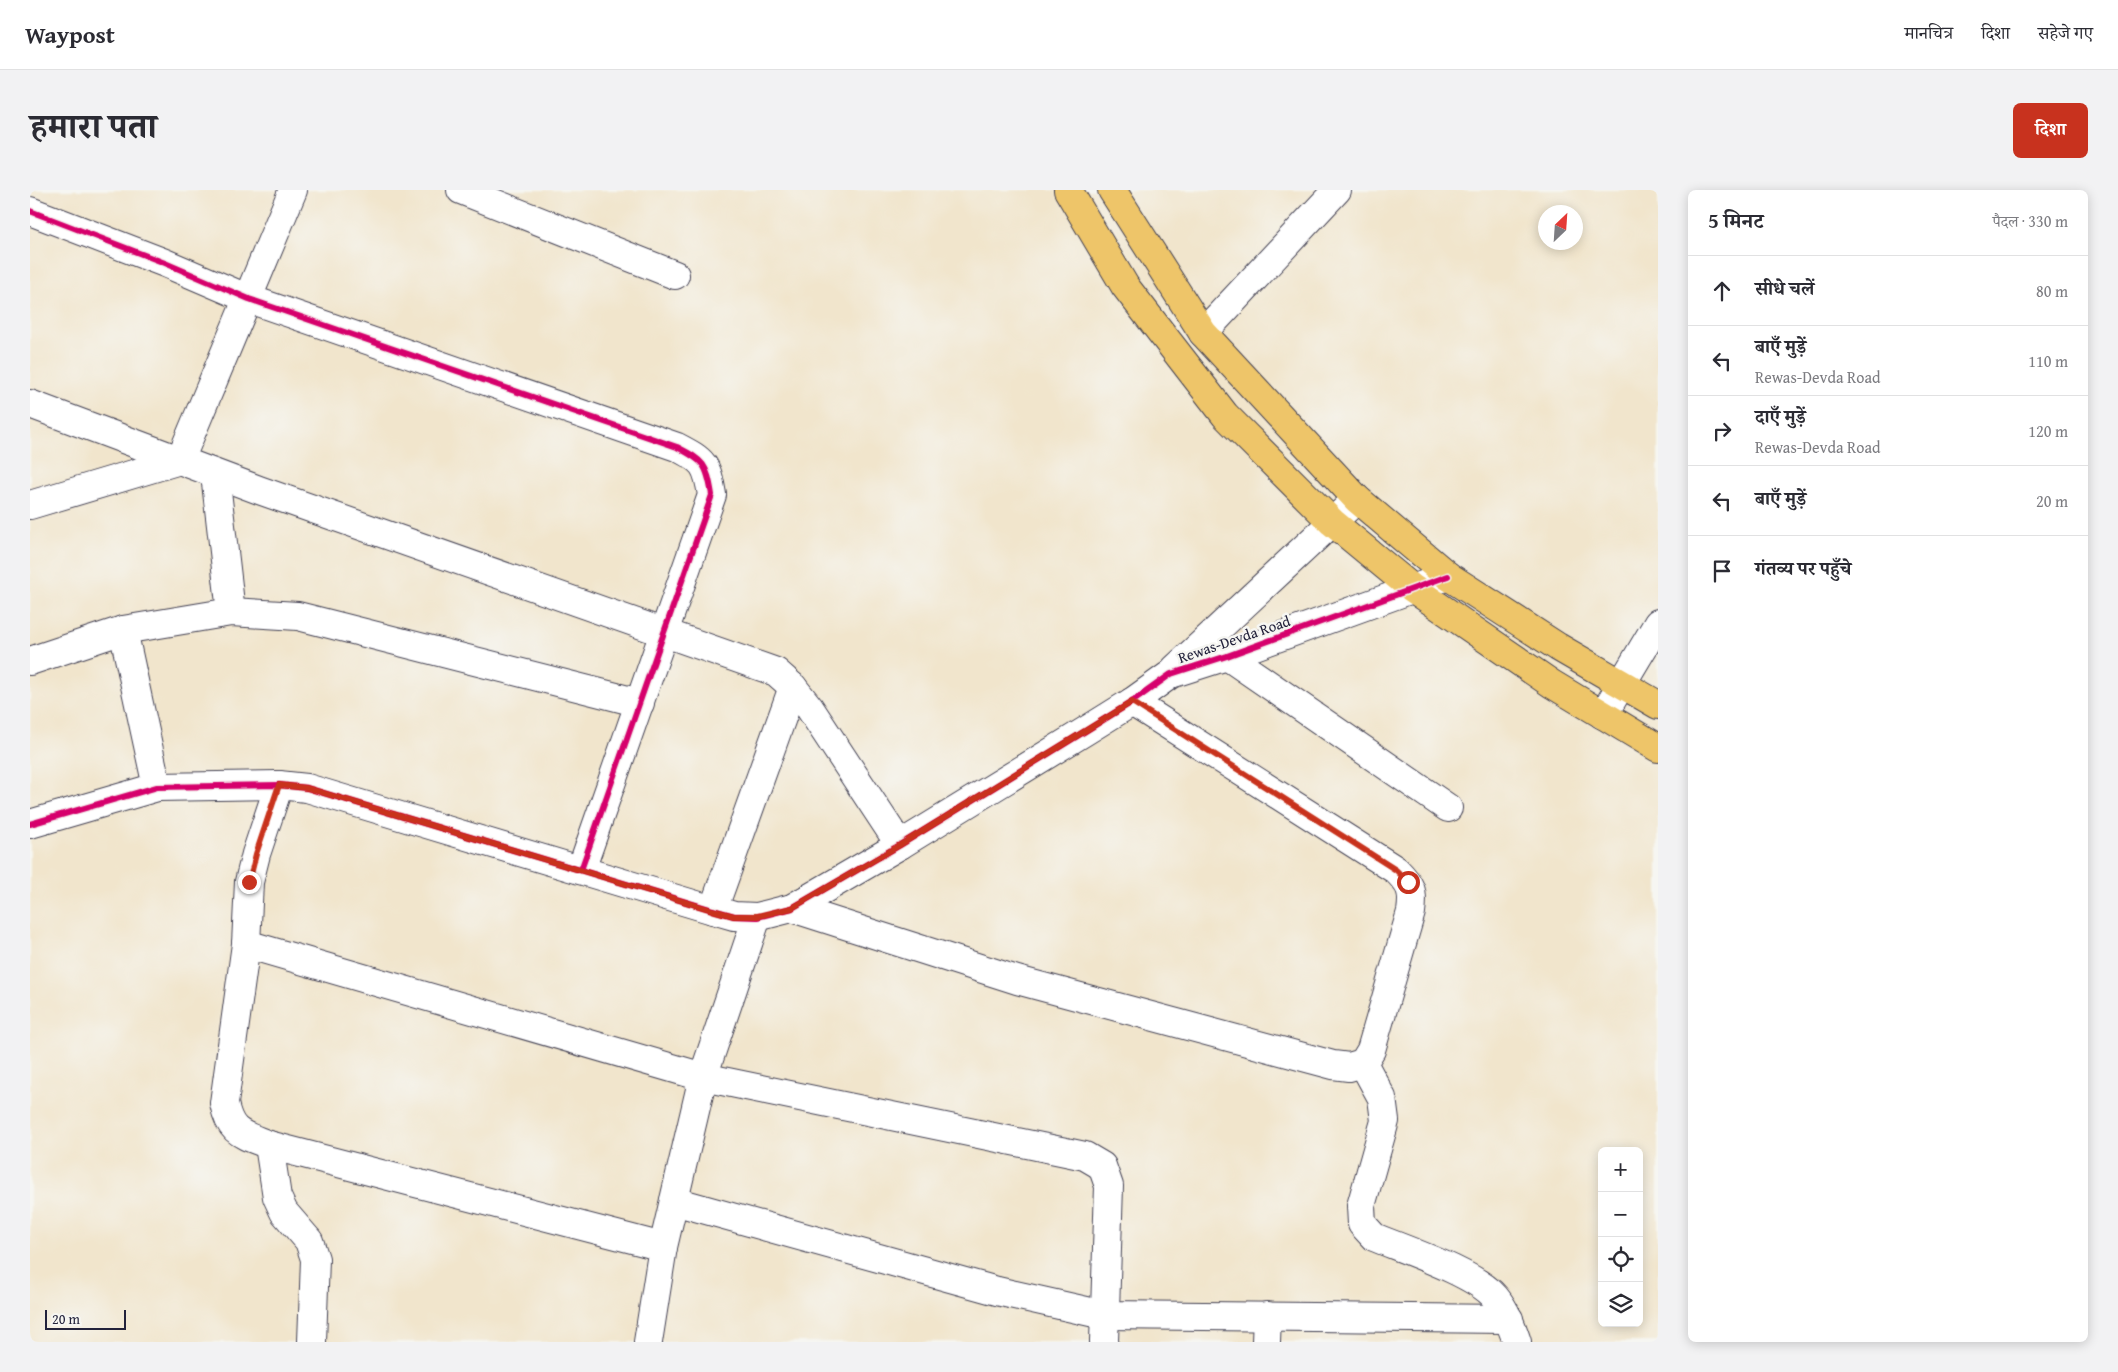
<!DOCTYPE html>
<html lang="hi">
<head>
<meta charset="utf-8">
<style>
	body { margin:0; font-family:"Gentium Book Plus","Noto Serif Devanagari",serif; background:#f2f2f3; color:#2b2b33 }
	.controls { position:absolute; right:15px; bottom:15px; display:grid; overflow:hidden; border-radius:8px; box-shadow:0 2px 12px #0003 }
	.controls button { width:45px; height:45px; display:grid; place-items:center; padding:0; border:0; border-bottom:1px solid #e1e1e2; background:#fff; color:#2b2b33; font:25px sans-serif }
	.compass { position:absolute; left:1508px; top:15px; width:45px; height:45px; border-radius:50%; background:#fff; box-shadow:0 2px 12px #0003; rotate:25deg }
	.scale { position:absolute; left:15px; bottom:12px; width:81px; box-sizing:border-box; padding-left:5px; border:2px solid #22223b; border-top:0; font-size:14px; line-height:18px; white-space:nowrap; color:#22223b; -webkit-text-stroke:4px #f6f6f2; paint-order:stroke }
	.stop { position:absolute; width:15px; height:15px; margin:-11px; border:4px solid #c8321e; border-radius:50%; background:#fff }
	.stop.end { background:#c8321e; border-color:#fff; box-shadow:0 1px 5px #0008 }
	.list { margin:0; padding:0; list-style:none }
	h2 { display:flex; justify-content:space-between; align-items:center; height:65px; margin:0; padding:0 20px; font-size:21px }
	h2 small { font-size:16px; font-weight:400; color:#7c7c81 }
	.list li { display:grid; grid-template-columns:32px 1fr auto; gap:15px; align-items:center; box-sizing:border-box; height:70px; padding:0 20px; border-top:1px solid #e1e1e2 }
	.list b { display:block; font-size:19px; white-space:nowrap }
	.list p { margin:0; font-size:16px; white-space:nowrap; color:#7c7c81 }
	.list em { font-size:16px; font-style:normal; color:#7c7c81 }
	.icon { flex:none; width:28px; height:28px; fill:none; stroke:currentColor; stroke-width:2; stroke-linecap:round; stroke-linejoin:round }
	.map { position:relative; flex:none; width:1628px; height:1152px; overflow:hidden; border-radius:8px }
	header { display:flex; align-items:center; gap:30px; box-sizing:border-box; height:70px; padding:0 25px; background:#fff; border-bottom:1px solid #e1e1e2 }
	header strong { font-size:24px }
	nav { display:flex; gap:28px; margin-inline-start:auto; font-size:18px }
	.intro { display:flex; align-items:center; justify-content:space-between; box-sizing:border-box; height:120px; padding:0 30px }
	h1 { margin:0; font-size:35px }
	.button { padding:12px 22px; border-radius:8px; background:#c8321e; color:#fff; font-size:18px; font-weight:700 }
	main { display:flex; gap:30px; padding:0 30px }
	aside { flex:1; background:#fff; border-radius:8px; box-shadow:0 2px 12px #0003 }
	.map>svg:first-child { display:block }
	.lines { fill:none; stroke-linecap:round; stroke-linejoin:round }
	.minor-casing { stroke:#413f51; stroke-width:30 }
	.primary-casing { stroke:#413f51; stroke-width:30 }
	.minor { stroke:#fff; stroke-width:28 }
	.primary { stroke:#eec569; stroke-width:28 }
	.cycleway-casing { stroke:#f6f6f2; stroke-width:9 }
	.cycleway { stroke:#d6006c; stroke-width:6 }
	.route { stroke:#c8321e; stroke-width:6 }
	.labels { text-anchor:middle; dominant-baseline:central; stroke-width:5; stroke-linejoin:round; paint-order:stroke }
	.street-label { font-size:15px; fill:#22223b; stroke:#f6f6f2 }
</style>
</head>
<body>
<header>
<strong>Waypost</strong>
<nav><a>मानचित्र</a><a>दिशा</a><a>सहेजे गए</a></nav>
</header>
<div class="intro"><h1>हमारा पता</h1><a class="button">दिशा</a></div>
<main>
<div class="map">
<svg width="1628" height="1152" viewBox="0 0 1628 1152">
	<rect width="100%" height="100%" fill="#f6f6f2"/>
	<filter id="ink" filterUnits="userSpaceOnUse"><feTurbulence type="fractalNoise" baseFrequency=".02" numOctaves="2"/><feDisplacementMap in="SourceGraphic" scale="10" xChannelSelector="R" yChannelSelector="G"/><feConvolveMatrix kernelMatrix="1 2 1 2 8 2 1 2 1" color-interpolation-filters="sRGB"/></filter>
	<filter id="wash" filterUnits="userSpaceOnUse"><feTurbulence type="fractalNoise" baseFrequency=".0096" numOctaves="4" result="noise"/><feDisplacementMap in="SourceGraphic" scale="20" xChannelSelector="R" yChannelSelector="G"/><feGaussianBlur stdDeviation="1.12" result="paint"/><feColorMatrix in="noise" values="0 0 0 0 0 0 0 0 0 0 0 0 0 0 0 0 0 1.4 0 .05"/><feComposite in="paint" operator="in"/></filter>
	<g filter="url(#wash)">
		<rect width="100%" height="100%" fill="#f1e5cc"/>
	</g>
	<g filter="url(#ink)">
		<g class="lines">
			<!-- minor casing -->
			<g class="minor-casing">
				<g id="minor">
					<path d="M431,0L645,85"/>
					<path d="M0,21L135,73L219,109L647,257C674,271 677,274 682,305L551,680"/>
					<path d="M1173,143L1307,0"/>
					<path d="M0,214L229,300L746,482L763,497L779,517L870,655"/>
					<path d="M185,284L201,422"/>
					<path d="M0,315L150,270L263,0"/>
					<path d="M93,440L127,597"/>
					<path d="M1197,466L1418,618"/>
					<path d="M0,471L93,440L201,422L268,426L610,513"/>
					<path d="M1145,479L1327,309"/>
					<path d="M1573,525L1628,433"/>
					<path d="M249,595L226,664L219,692L216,754L194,913C200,944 212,944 239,955L633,1057"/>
					<path d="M0,634L127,597L249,595L277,598L683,720L704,726L727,727L762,718L870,655L1057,540L1102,512L1141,484L1197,466L1418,386"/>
					<path d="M762,718L987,790L1303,875L1319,877L1333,873L1341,860L1381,722C1384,701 1381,695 1366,680L1102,512"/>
					<path d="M683,720L763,497"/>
					<path d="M216,754L673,887L1055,966L1072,976L1079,996L1074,1152"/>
					<path d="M1333,873L1352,908L1355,931L1331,1016L1332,1034L1344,1047C1375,1060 1445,1083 1465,1107C1476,1120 1482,1137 1487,1152"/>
					<path d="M239,955L247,1007L254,1022L279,1051L285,1069L282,1152"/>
					<path d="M644,1011L967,1101L1074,1125L1479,1129"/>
					<path d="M618,1152L633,1057L673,887L727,727"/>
					<path d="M1236,1152L1237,1126"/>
				</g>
			</g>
			<!-- primary casing -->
			<g class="primary-casing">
				<g id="primary">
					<path d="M1038,0L1095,96L1195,225L1302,332L1382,398L1522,494L1628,558"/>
					<path d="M1082,0L1173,143L1327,309L1418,386L1528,457L1628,515"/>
				</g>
			</g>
			<!-- minor -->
			<use href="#minor" class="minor"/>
			<!-- primary -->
			<use href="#primary" class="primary"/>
			<!-- cycleway casing -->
			<g class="cycleway-casing">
				<g id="cycleway">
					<path d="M0,21L135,73L219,109L647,257C674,271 677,274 682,305L551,680"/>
					<path d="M0,634L127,597L249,595L277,598L683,720L704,726L727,727L762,718L870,655L1057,540L1102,512L1141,484L1197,466L1418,386"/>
				</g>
			</g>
			<!-- cycleway -->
			<use href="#cycleway" class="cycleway"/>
		</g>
	</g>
	<g class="lines" filter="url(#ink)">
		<!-- route -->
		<path class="route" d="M219,692L226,664L249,595L277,598L682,720L704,726H728L762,718L870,655L1102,512L1366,680L1378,692"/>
	</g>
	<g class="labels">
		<!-- street labels -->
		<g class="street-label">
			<text transform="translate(1204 449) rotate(-19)">Rewas-Devda Road</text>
		</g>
	</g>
</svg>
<div class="controls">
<button>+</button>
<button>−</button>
<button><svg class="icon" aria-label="locate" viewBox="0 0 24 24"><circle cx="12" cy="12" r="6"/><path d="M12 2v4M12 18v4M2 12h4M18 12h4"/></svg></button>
<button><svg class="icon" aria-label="layers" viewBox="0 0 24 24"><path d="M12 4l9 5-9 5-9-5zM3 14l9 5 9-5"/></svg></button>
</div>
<svg class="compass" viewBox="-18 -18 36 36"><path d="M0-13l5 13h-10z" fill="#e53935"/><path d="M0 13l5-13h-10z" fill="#7c7c81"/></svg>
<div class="scale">20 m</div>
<div class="stop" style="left:1378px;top:692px"></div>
<div class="stop end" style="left:219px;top:692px"></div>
</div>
<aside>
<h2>5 मिनट<small>पैदल · 330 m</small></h2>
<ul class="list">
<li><svg class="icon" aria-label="ahead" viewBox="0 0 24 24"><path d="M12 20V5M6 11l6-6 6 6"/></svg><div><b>सीधे चलें</b></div><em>80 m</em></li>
<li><svg class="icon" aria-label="left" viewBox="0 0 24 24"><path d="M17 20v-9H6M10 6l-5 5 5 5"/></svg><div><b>बाएँ मुड़ें</b><p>Rewas-Devda Road</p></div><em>110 m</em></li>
<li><svg class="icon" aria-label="right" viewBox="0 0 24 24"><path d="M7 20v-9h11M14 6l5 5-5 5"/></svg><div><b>दाएँ मुड़ें</b><p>Rewas-Devda Road</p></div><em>120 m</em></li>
<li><svg class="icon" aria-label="left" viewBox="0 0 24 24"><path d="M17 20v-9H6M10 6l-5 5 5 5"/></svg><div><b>बाएँ मुड़ें</b></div><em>20 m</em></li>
<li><svg class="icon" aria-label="arrive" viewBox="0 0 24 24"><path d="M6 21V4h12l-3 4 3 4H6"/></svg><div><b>गंतव्य पर पहुँचे</b></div></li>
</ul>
</aside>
</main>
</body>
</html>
